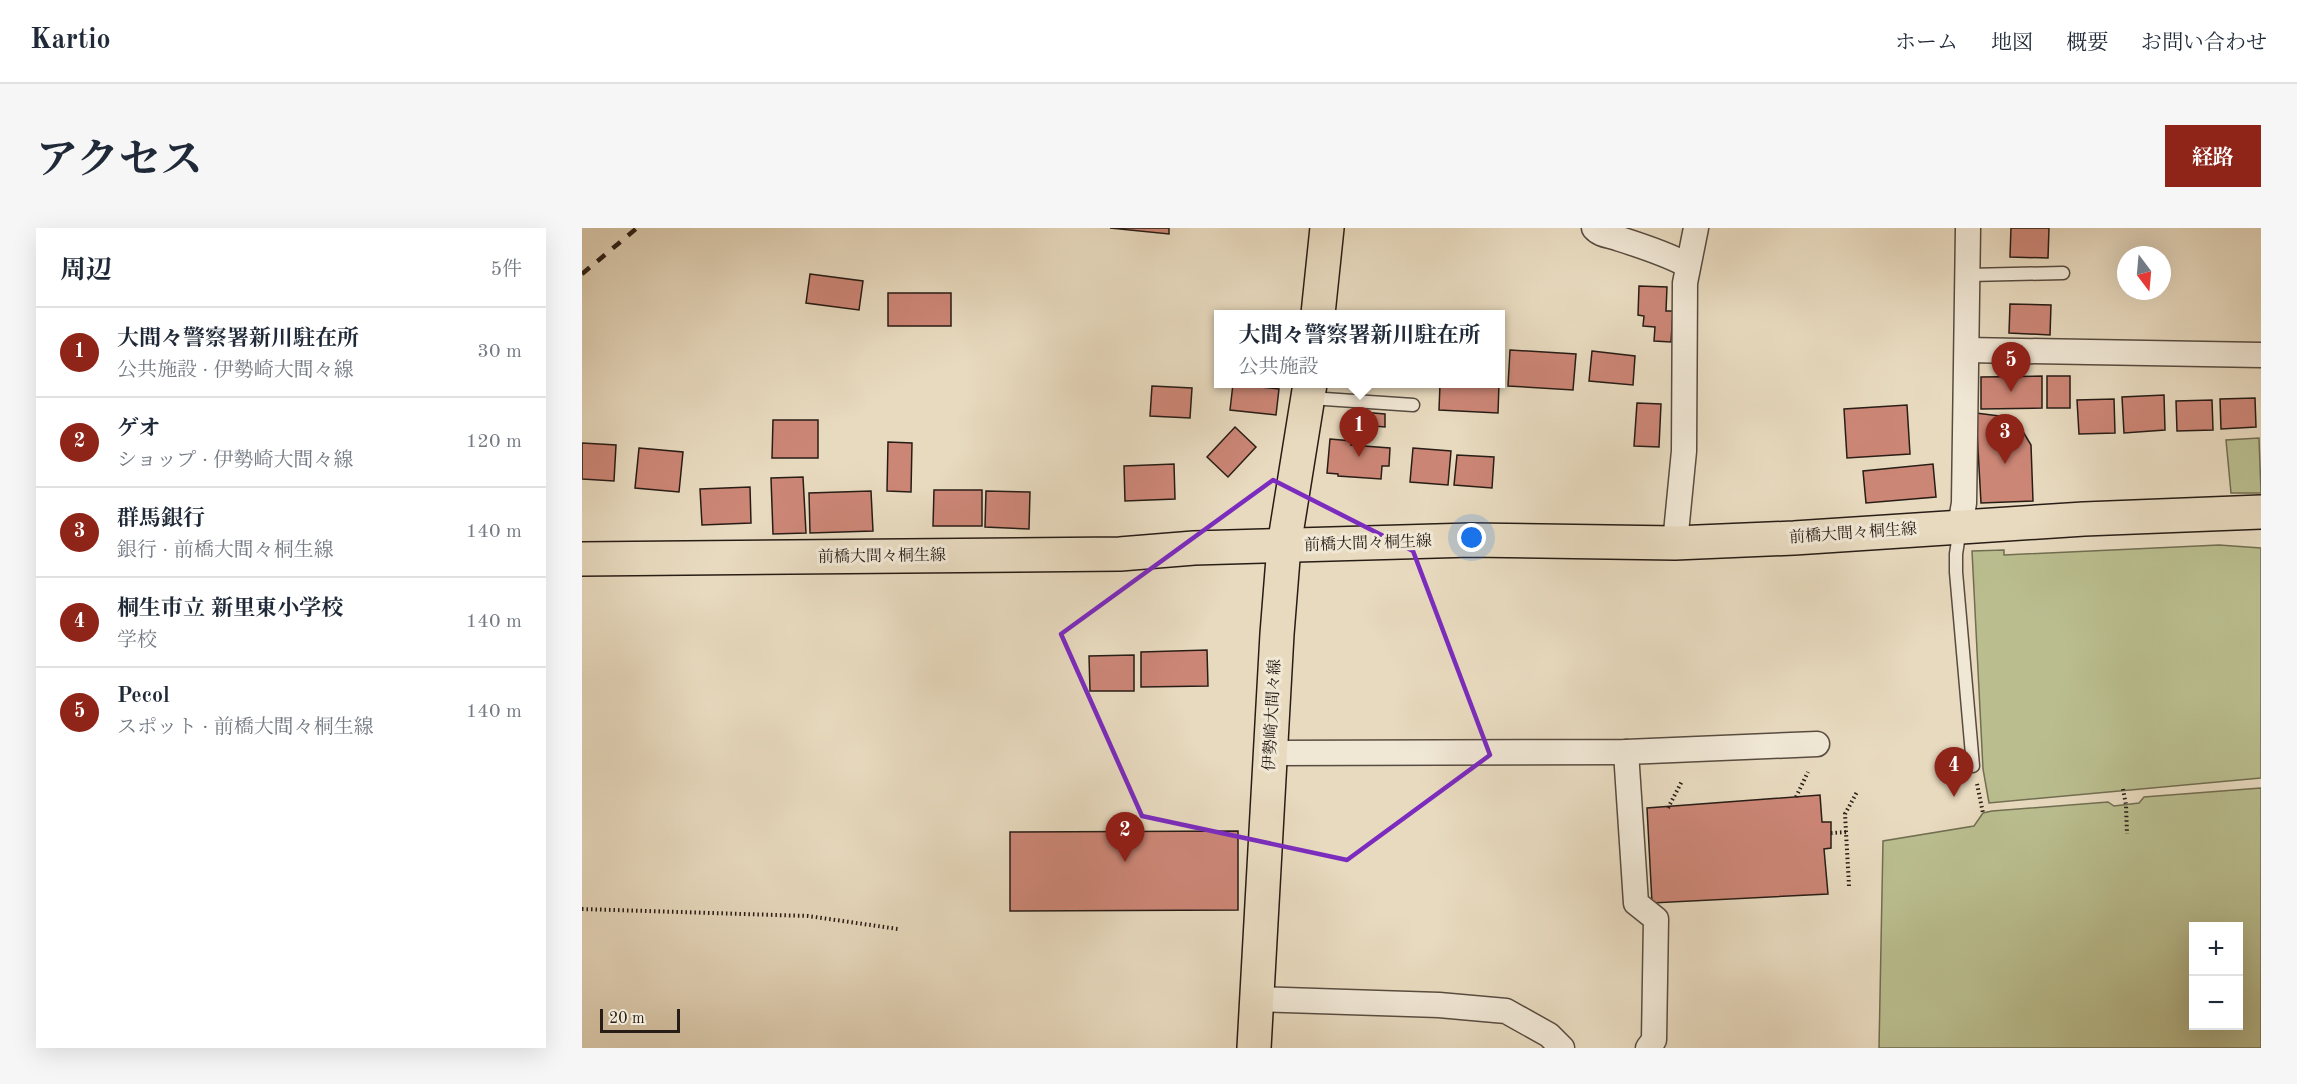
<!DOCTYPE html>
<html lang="ja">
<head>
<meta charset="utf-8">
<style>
	body { margin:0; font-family:"Old Standard TT","Noto Serif JP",serif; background:#f6f6f7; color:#1f2937 }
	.controls { position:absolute; right:18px; bottom:18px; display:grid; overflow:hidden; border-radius:0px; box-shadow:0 6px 24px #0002 }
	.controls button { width:54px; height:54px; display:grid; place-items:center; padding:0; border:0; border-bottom:2px solid #e0e1e3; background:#fff; color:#1f2937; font:30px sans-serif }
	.compass { position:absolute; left:1535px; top:18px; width:54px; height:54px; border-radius:50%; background:#fff; box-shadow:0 6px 24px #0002; rotate:164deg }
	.scale { position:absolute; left:18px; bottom:15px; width:80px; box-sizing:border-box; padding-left:6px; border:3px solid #281d16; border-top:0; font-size:16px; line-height:21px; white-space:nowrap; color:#281d16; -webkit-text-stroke:4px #f0e7d5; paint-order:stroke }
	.you { position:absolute; left:890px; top:310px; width:21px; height:21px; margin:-15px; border:4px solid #fff; border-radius:50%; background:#1a73e8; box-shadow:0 0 0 9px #1a73e833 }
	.badge { display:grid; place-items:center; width:39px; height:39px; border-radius:50%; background:#8f2418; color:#fff; font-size:20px; font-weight:700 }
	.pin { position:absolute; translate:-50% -50px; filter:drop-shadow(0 2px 3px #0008) }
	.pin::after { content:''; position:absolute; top:32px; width:21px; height:18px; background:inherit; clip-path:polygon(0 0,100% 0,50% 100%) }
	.popup { position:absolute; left:632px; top:82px; width:291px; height:78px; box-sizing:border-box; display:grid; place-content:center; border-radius:0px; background:#fff; filter:drop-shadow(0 2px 4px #0005); font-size:20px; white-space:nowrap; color:#747a83 }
	.popup b { font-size:22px; color:#1f2937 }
	.popup::after { content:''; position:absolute; left:50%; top:100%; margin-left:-12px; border:12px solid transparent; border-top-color:#fff }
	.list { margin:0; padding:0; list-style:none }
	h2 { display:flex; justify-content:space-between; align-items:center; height:78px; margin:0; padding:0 24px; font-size:26px }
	h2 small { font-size:20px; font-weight:400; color:#747a83 }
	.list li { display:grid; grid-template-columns:39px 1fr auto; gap:18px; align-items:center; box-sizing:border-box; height:90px; padding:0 24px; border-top:2px solid #e0e1e3 }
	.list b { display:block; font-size:22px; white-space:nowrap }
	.list p { margin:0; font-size:20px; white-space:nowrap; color:#747a83 }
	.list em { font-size:20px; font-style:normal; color:#747a83 }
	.map { position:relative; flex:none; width:1679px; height:820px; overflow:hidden; border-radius:0px }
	header { display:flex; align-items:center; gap:36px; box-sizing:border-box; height:84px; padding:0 30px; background:#fff; border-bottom:2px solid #e0e1e3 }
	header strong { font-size:28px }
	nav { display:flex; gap:33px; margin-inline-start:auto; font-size:21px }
	.intro { display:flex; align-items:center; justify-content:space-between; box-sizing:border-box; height:144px; padding:0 36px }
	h1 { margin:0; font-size:42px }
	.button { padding:15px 27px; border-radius:0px; background:#8f2418; color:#fff; font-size:21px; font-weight:700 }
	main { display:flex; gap:36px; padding:0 36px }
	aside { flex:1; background:#fff; border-radius:0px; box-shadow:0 6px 24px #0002 }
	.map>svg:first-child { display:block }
	.green { fill:#babe8f; stroke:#716e52; stroke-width:1.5; fill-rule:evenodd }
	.building { fill:#cc8676; stroke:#281d16; stroke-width:1.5 }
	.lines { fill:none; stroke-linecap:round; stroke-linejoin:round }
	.lane-casing { stroke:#584c40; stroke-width:15 }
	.street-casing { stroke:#584c40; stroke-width:27 }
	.primary-casing { stroke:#281d16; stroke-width:36 }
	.path { stroke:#281d16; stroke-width:4; stroke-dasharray:1.5 3; stroke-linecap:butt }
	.lane { stroke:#f0e7d5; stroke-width:12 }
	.street { stroke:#f0e7d5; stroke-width:24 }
	.primary { stroke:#e8dabf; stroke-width:33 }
	.rail { stroke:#281d16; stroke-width:4.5; stroke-dasharray:10 10; stroke-linecap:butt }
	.marked { fill:none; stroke:#7b2cbf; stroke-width:4.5; stroke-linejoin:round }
	.labels { text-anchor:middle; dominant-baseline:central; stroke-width:6; stroke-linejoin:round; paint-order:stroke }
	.street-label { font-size:16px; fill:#281d16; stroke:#f0e7d5 }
</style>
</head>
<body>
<header>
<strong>Kartio</strong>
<nav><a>ホーム</a><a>地図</a><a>概要</a><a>お問い合わせ</a></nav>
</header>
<div class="intro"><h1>アクセス</h1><a class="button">経路</a></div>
<main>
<aside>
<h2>周辺<small>5件</small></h2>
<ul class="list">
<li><span class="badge">1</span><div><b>大間々警察署新川駐在所</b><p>公共施設 · 伊勢崎大間々線</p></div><em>30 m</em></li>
<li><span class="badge">2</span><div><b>ゲオ</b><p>ショップ · 伊勢崎大間々線</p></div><em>120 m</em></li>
<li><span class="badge">3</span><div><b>群馬銀行</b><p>銀行 · 前橋大間々桐生線</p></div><em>140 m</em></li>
<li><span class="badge">4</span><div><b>桐生市立 新里東小学校</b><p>学校</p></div><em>140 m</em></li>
<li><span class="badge">5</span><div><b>Pecol</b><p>スポット · 前橋大間々桐生線</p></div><em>140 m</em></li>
</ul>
</aside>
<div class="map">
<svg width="1679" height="820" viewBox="0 0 1679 820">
	<rect width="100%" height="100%" fill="#e8dabf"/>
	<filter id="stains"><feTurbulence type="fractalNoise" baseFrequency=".00333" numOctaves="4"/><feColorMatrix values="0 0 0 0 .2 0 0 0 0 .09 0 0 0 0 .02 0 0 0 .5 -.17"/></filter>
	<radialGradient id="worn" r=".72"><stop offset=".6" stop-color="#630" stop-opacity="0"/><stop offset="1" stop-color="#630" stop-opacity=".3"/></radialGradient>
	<!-- green -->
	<g class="green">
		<path d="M1677,210L1679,265H1649L1644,212Z"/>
		<path d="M1637,317L1679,320V550L1407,575L1401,541L1390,323L1422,322V327Z"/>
		<path d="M1679,560V820H1297L1301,613L1392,598L1401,585L1410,583L1526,574L1532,578L1557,575L1562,569ZM1612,698H1656V798H1612Z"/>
	</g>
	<!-- building -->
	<g class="building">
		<path d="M528,0H587V6Z"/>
		<path d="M1429,0H1467L1466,30L1428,29Z"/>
		<path d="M228,46L281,53L277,82L224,75Z"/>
		<path d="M1057,58L1085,59L1084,83H1091L1089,114L1072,113L1073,99L1061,98L1062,88L1056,87Z"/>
		<rect x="306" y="65" width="63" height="33"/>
		<path d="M1428,76L1469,77L1468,107L1427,105Z"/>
		<path d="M928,122L994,126L991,162L926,158Z"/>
		<path d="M1010,123L1053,128L1051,157L1007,153Z"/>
		<path d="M1460,148V180L1399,181V149Z"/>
		<rect x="1465" y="148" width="23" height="32"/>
		<path d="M651,156L697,161L694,187L648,182Z"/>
		<path d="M858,156H917L916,185L857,182Z"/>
		<path d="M570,158L610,160L608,190L568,188Z"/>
		<path d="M1582,167L1583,202L1542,205L1540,169Z"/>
		<path d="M1673,170L1674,199L1639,201L1638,171Z"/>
		<path d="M1532,171L1533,205L1497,206L1495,172Z"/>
		<path d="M1630,172L1631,202L1595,203L1594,173Z"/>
		<path d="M1055,175L1079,176L1077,219L1052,218Z"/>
		<path d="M1325,177L1328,226L1265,230L1262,181Z"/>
		<path d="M780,184L803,186V199L779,197Z"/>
		<path d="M1394,185L1433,190L1449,217L1451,273L1399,275Z"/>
		<path d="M191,192H236V230H190Z"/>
		<path d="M653,199L674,219L646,249L625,229Z"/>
		<path d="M748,211L770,213L769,217L808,220L807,238H800L799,251L756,248V246L745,245Z"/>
		<path d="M306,214L330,215L329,264L305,263Z"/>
		<path d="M0,215L34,217L32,253L0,251Z"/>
		<path d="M57,220L101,224L97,264L53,260Z"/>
		<path d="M831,220L869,223L866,257L828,254Z"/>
		<path d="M875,227L912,229L910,260L872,257Z"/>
		<path d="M592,236L593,271L543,273L542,238Z"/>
		<path d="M1351,236L1354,269L1284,275L1281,243Z"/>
		<path d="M221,249L224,305L191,306L189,250Z"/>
		<path d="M168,259L169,295L120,297L118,261Z"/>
		<path d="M352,262H400V298H351Z"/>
		<path d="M289,263L291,303L228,305L227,265Z"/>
		<path d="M404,263L448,264L447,301L403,299Z"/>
		<path d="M625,422L626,458L559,459V424Z"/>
		<path d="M552,427V463H508L507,428Z"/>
		<path d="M1238,567L1240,594H1249V620L1242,621L1246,666L1070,675L1065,580Z"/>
		<path d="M656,603V682L428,683V604Z"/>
	</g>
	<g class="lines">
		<!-- lane casing -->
		<g class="lane-casing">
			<g id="lane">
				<path d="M1387,47L1481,45"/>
				<path d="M728,170L831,177"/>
				<path d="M1378,300L1374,326V344L1391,538"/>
			</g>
		</g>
		<!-- street casing -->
		<g class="street-casing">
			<g id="street">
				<path d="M1012,0C1019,8 1028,7 1038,11C1060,18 1085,26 1105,37"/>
				<path d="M1385,122L1679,127"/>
				<path d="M1378,298L1382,275L1386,0"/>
				<path d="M1093,315L1102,223L1103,55L1114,0"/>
				<path d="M1044,524L1054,675L1074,691L1072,812L1066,820"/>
				<path d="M689,525L1044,524L1235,516"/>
				<path d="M674,771L857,777L924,783L967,807L980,820"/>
			</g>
		</g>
		<!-- primary casing -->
		<g class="primary-casing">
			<g id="primary">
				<path d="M736,86L745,0"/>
				<path d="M0,331L538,326L612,320L889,312L1093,315L1212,310L1502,291L1679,284"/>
				<path d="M672,820L695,406L702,318L728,156"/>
			</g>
		</g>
		<!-- path -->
		<g class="path">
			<path d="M1395,556L1401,585"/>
			<path d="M1541,561L1544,577L1545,606"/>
			<path d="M1214,569L1226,544"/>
			<path d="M1086,580L1100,553"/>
			<path d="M1249,605L1265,604"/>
			<path d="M1267,658L1263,586L1275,564"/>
			<path d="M0,681L226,688L316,701"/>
		</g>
		<!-- lane -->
		<use href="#lane" class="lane"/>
		<!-- street -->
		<use href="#street" class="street"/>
		<!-- primary -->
		<use href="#primary" class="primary"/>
		<!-- rail -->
		<path class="rail" d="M0,46L55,0"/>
	</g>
	<!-- marked area -->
	<path class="marked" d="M691,252L831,323L908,527L765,632L560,588L479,406Z"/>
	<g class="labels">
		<!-- street labels -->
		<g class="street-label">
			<text transform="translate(1271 306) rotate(-4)">前橋大間々桐生線</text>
			<text transform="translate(786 316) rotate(-2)">前橋大間々桐生線</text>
			<text transform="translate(300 329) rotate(-1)">前橋大間々桐生線</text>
			<text transform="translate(691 487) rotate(-87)">伊勢崎大間々線</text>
		</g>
	</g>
	<rect width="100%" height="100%" filter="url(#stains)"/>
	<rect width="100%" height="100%" fill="url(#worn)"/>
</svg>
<div class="controls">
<button>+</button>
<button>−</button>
</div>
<svg class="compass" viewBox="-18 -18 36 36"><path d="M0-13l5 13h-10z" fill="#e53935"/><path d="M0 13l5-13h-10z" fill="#747a83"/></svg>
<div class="scale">20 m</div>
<div class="you"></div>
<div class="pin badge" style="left:777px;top:229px">1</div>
<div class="popup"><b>大間々警察署新川駐在所</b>公共施設</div>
<div class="pin badge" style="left:543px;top:634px">2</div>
<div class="pin badge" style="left:1423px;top:236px">3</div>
<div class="pin badge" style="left:1372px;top:569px">4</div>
<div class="pin badge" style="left:1429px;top:164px">5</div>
</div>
</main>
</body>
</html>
